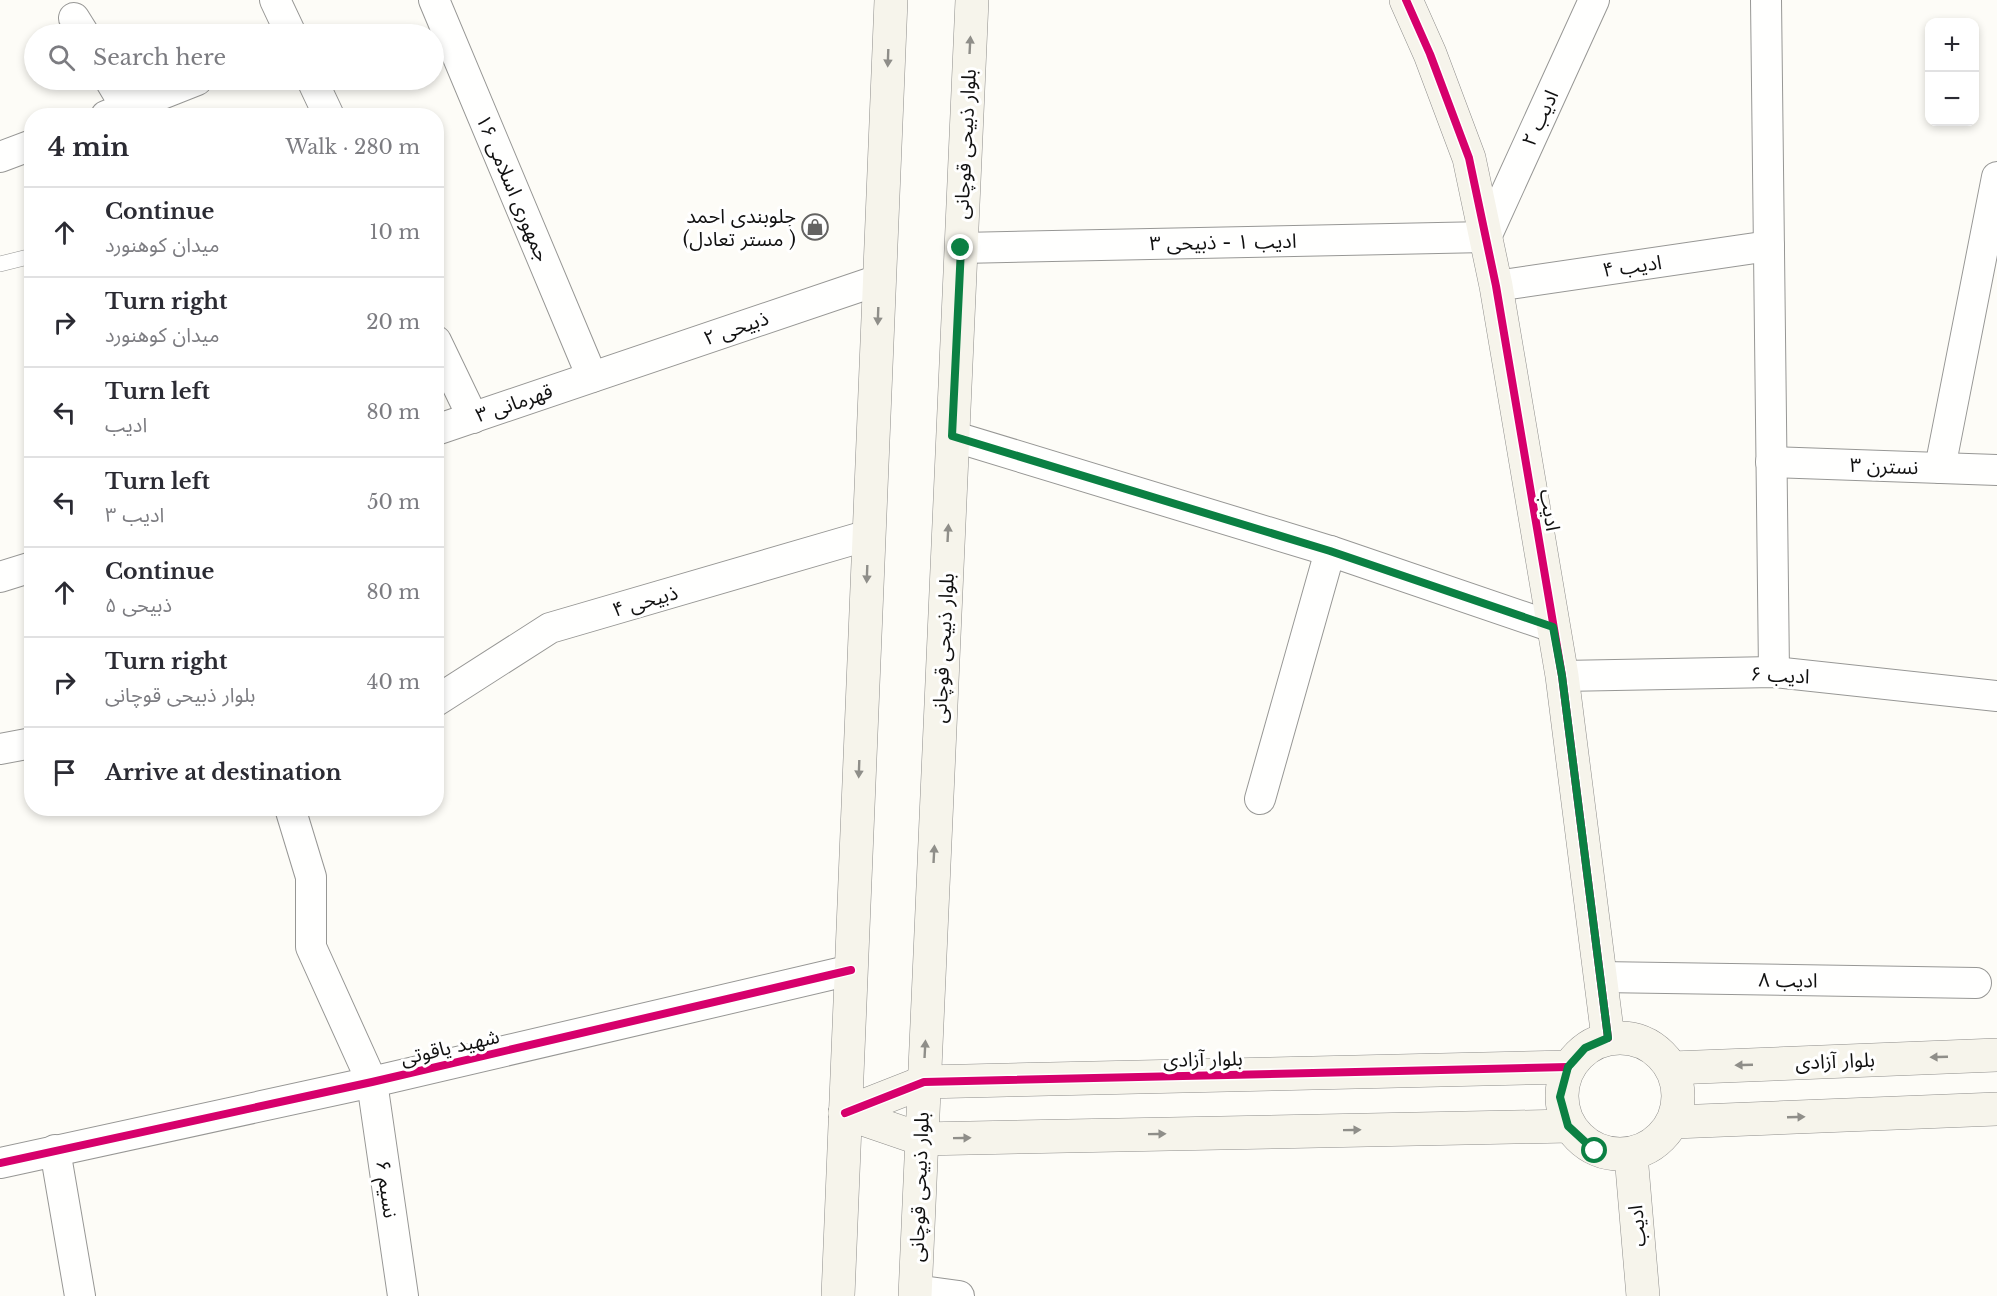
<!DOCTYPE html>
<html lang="en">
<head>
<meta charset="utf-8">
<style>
	body { margin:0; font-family:"Libre Baskerville","Noto Sans Arabic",serif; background:#f7f7f7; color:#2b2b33 }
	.controls { position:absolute; right:18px; top:18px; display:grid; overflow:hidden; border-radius:12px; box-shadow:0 3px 9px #0003 }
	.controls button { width:54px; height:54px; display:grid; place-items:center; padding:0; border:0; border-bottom:2px solid #e1e1e2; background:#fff; color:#2b2b33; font:30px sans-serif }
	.stop { position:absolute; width:18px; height:18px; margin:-14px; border:4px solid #0b8043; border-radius:50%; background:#fff }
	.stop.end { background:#0b8043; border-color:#fff; box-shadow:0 2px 6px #0008 }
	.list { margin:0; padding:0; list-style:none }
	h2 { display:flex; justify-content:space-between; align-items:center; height:78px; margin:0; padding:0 24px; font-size:26px }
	h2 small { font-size:20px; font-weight:400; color:#7c7c81 }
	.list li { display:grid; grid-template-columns:39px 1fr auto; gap:18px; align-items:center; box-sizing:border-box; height:90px; padding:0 24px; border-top:2px solid #e1e1e2 }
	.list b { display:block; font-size:22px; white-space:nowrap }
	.list p { margin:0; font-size:20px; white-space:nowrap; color:#7c7c81 }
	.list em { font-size:20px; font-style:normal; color:#7c7c81 }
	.icon { flex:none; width:33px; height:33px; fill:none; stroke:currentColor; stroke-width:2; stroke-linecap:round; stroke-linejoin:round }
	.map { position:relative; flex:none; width:1997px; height:1296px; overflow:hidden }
	.search { position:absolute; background:#fff; box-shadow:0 3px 9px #0003; left:24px; top:24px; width:420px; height:66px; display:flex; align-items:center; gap:15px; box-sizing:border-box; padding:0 21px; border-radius:33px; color:#7c7c81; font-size:22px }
	.panel { position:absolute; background:#fff; box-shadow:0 3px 9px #0003; left:24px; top:108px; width:420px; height:708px; border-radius:24px }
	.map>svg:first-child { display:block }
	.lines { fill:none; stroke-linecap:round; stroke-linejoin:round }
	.lane-casing { stroke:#979795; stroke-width:16 }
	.street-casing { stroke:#979795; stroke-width:32 }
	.secondary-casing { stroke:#8e8d8b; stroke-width:34 }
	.lane { stroke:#fffffe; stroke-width:15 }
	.street { stroke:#fffffe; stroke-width:30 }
	.secondary { stroke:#f6f4eb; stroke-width:33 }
	.cycleway-casing { stroke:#fff; stroke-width:11 }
	.cycleway { stroke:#d6006c; stroke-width:8 }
	.oneway { fill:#8f8e89 }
	.route { stroke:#0b8043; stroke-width:8 }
	.labels { text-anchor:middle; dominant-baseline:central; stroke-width:6; stroke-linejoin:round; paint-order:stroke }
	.street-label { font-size:20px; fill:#111; stroke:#fff }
	.poi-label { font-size:20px; fill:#111; stroke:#fff; text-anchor:end }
</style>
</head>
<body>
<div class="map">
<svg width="1997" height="1296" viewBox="0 0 1997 1296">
	<rect width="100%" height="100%" fill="#fdfcf7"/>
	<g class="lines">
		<!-- lane casing -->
		<g class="lane-casing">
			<path id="lane" d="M0,264L32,256"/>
		</g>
		<!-- street casing -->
		<g class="street-casing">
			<g id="street">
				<path d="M275,0L291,34"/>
				<path d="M434,0L592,377"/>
				<path d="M1766,0L1774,672"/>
				<path d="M74,18L84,34"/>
				<path d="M110,80L126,107"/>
				<path d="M312,80L329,116"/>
				<path d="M106,116L197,80"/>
				<path d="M0,157L32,145"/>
				<path d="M961,248L1486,237L1594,0"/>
				<path d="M1496,286L1769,246"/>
				<path d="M436,341L473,418"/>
				<path d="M436,430L879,280"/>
				<path d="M952,436L1330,551L1553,627"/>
				<path d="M1771,462L1997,470"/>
				<path d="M1940,468L1997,177"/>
				<path d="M0,577L32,567"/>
				<path d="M1562,676L1774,672L1997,696"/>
				<path d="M436,701L550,628L869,535"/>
				<path d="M0,749L32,743"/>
				<path d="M1260,799L1330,551"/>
				<path d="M290,808L311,877V947L372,1082L403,1296"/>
				<path d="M1600,977L1976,983"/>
				<path d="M55,1150L80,1296"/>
				<path d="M0,1163L372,1082L851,970"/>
				<path d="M915,1290L959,1296"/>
			</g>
		</g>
		<!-- secondary casing -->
		<g class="secondary-casing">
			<g id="secondary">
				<path d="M1406,0L1430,54L1469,158L1496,286L1562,676L1608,1038"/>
				<circle cx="1620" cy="1096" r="58"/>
				<path d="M1672,1068L1997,1055"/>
				<path d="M845,1113L924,1082L1568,1067"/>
				<path d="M845,1113L921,1139L1568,1126"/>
				<path d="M1674,1122L1997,1109"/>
				<path d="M1631,1155L1643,1296"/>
				<path d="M838,1296L891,0"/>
				<path d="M915,1296L972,0"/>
			</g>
		</g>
		<!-- lane -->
		<use href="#lane" class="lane"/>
		<!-- street -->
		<use href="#street" class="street"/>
		<!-- secondary -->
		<use href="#secondary" class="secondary"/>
		<!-- cycleway casing -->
		<g class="cycleway-casing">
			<g id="cycleway">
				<path d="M1406,0L1430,54L1469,158L1496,286L1562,676L1608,1038"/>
				<path d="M845,1113L924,1082L1568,1067"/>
				<path d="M0,1163L372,1082L851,970"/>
			</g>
		</g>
		<!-- cycleway -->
		<use href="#cycleway" class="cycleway"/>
	</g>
	<!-- one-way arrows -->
	<defs><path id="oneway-solid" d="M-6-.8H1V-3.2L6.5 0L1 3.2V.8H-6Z" transform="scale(1.5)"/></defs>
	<g class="oneway">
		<use href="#oneway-solid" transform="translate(970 45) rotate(-87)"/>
		<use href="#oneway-solid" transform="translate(888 58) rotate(92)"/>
		<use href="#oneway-solid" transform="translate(878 316) rotate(92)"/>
		<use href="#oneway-solid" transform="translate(948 533) rotate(-87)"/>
		<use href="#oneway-solid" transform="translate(867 574) rotate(92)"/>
		<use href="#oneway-solid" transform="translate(859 769) rotate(92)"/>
		<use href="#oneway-solid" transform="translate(934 854) rotate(-87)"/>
		<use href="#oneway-solid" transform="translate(925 1049) rotate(-87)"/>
		<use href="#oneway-solid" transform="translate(1939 1057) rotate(178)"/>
		<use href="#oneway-solid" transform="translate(1744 1065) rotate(178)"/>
		<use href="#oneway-solid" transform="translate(1796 1117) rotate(-2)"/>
		<use href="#oneway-solid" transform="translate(1352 1130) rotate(-1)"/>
		<use href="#oneway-solid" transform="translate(1157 1134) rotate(-1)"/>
		<use href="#oneway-solid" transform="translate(962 1138) rotate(-1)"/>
	</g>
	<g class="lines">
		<!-- route -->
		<path class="route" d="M961,248L952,436L1330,551L1553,627L1562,676L1608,1038L1585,1048L1568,1067L1560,1097L1568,1126L1595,1151"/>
	</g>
	<!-- icons -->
	<defs>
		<g id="shop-ring" transform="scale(1.35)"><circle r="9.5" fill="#fff" stroke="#646362" stroke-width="1.5"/><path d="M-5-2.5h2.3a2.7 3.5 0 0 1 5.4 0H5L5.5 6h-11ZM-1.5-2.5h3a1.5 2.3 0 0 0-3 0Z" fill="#646362"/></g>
	</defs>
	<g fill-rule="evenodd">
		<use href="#shop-ring" x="815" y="227"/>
	</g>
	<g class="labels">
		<!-- street labels -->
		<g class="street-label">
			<text transform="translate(1540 118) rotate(-65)">ادیب ۲</text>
			<text transform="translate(965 144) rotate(-87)">بلوار ذبیحی قوچانی</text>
			<text transform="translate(513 188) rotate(67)">جمهوری اسلامی ۱۶</text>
			<text transform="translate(1223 242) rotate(-1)">ادیب ۱ - ذبیحی ۳</text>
			<text transform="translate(1632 266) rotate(-8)">ادیب ۴</text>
			<text transform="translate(736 328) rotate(-19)">ذبیحی ۲</text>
			<text transform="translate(514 403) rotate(-19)">قهرمانی ۳</text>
			<text transform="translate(1884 466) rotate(2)">نسترن ۳</text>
			<text transform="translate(1550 510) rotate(81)">ادیب</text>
			<text transform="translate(645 601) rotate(-16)">ذبیحی ۴</text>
			<text transform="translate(943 648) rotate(-87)">بلوار ذبیحی قوچانی</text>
			<text transform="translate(1780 675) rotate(3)">ادیب ۶</text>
			<text transform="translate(1788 980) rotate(1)">ادیب ۸</text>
			<text transform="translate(450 1047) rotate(-13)">شهید یاقوتی</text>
			<text transform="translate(1203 1059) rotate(-1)">بلوار آزادی</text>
			<text transform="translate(1835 1061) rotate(-2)">بلوار آزادی</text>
			<text transform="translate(919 1187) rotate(-88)">بلوار ذبیحی قوچانی</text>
			<text transform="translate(387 1189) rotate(82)">نسیم ۶</text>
			<text transform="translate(1637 1226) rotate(-95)">ادیب</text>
		</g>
		<!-- poi labels -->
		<g class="poi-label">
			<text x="796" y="216">جلوبندی احمد<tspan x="796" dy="23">(مستر تعادل )</tspan></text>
		</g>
	</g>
</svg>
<div class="controls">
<button>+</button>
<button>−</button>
</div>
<div class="stop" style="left:1595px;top:1151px"></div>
<div class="stop end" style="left:961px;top:248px"></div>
<div class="search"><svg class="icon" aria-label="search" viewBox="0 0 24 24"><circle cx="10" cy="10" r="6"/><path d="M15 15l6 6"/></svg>Search here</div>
<section class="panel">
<h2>4 min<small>Walk · 280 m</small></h2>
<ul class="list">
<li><svg class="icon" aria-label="ahead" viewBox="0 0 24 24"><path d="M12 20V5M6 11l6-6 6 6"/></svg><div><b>Continue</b><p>میدان کوهنورد</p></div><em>10 m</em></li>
<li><svg class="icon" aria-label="right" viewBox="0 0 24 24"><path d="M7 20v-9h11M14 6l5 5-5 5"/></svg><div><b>Turn right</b><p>میدان کوهنورد</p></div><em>20 m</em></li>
<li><svg class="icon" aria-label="left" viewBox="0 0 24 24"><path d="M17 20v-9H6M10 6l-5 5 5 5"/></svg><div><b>Turn left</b><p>ادیب</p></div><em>80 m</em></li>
<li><svg class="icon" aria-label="left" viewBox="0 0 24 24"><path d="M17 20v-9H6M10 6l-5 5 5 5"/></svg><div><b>Turn left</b><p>ادیب ۳</p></div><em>50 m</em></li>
<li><svg class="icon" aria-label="ahead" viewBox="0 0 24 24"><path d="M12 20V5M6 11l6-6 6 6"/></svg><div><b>Continue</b><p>ذبیحی ۵</p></div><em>80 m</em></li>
<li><svg class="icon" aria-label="right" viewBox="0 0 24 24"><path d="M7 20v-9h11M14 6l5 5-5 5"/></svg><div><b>Turn right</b><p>بلوار ذبیحی قوچانی</p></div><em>40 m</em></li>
<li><svg class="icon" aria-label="arrive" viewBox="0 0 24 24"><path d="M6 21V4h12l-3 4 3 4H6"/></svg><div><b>Arrive at destination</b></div></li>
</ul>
</section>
</div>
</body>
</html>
